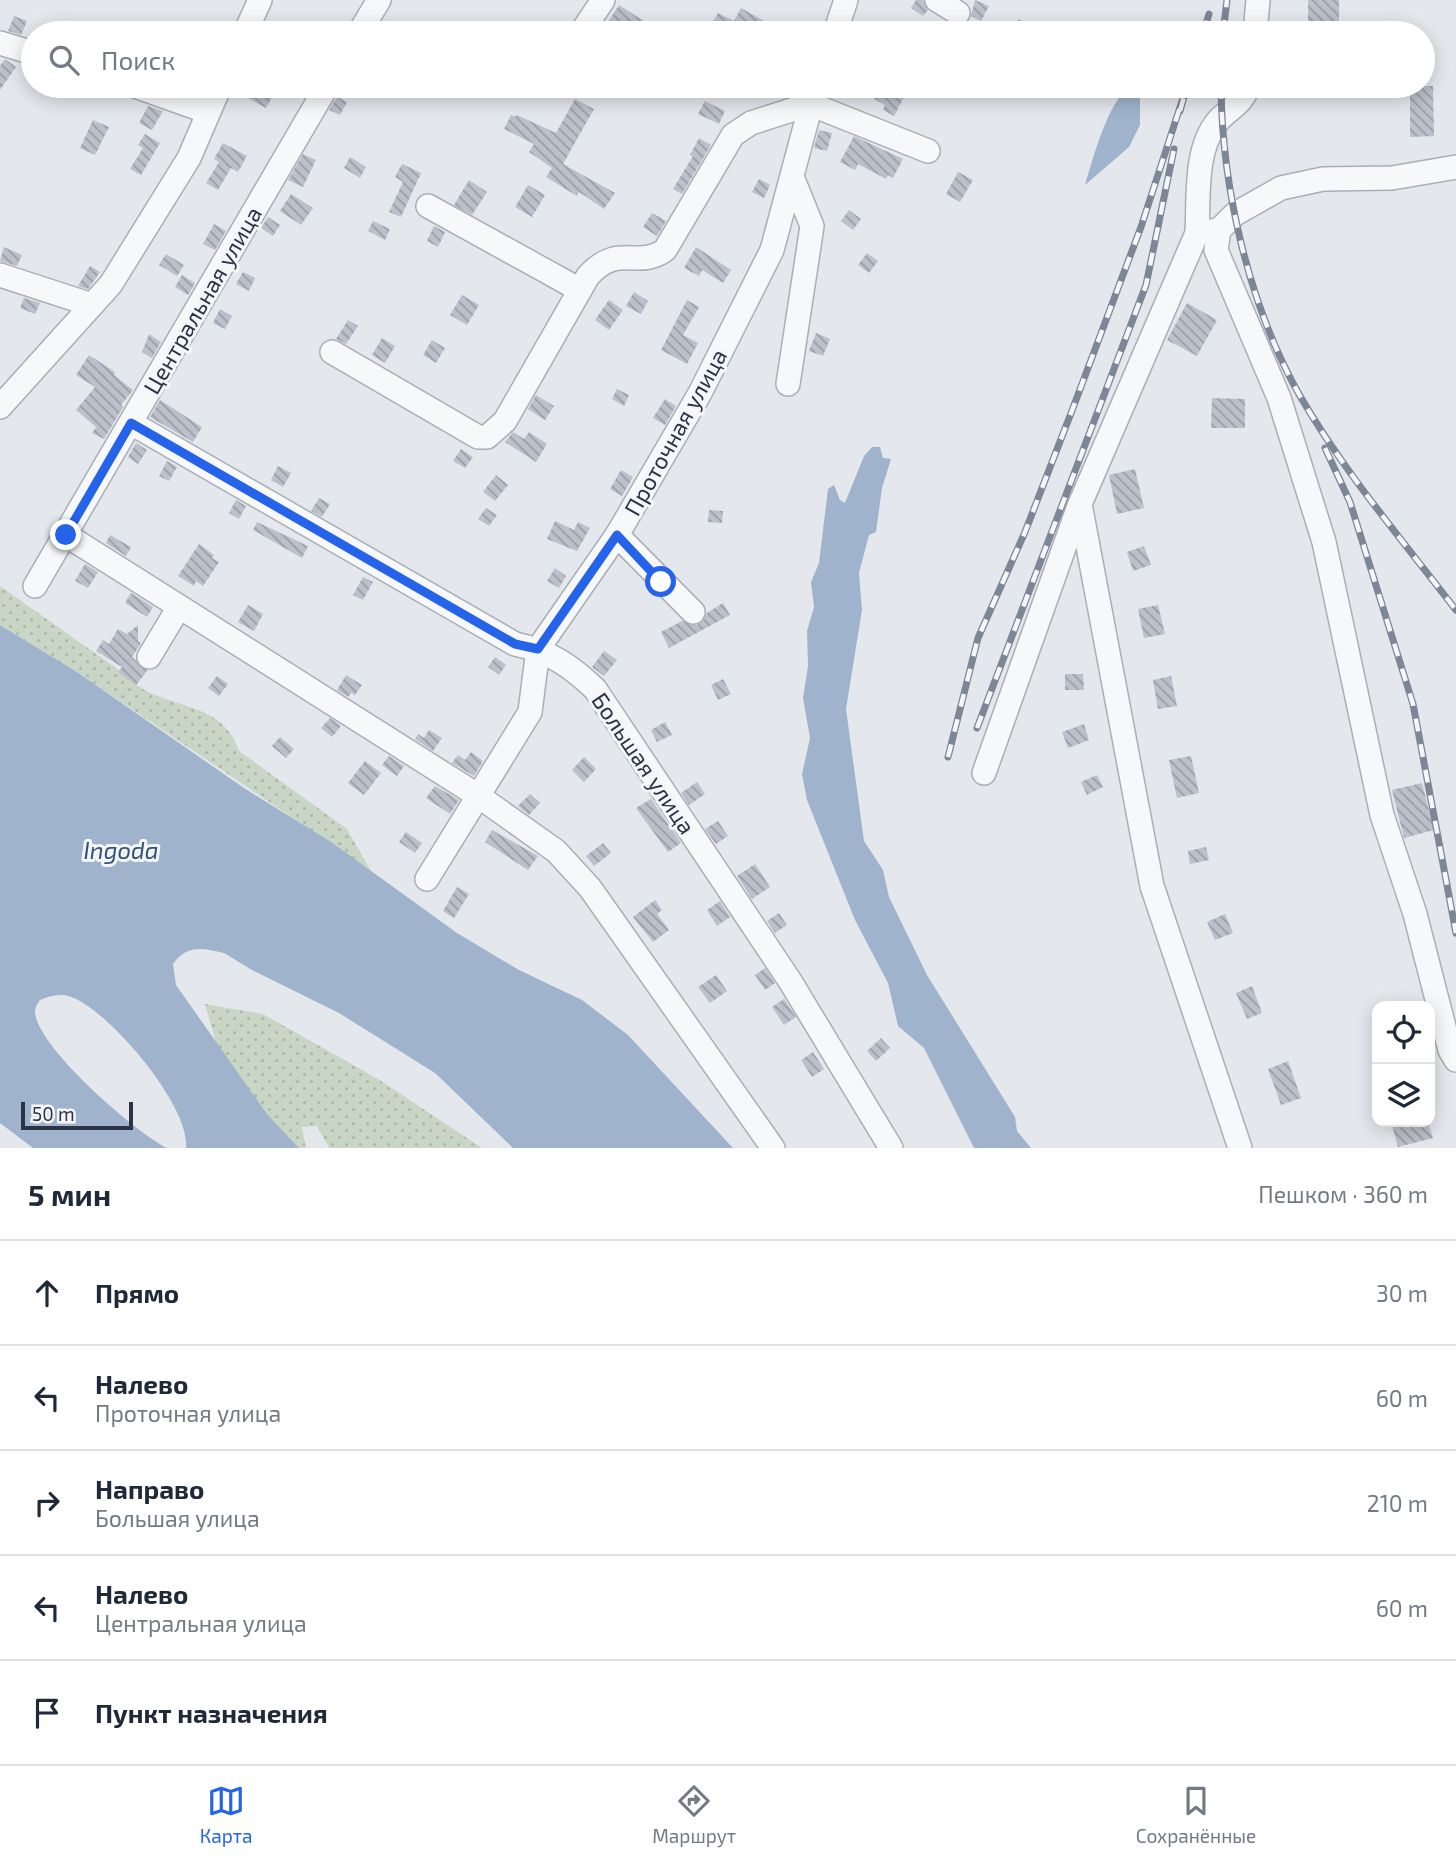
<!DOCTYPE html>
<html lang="ru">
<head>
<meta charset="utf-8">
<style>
	body { margin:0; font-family:"Exo 2",sans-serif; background:#f2f2f3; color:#1f2937 }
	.controls { position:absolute; right:21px; bottom:21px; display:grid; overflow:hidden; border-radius:14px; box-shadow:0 4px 18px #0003 }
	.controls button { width:63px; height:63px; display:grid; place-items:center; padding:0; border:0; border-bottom:2px solid #e0e1e3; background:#fff; color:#1f2937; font:35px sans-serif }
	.scale { position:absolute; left:21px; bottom:18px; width:112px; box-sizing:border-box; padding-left:7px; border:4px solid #2b3445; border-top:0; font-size:19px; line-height:24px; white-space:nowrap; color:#2b3445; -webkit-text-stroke:5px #f4f6f9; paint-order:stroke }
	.stop { position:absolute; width:21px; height:21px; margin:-16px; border:5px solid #2563eb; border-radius:50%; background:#fff }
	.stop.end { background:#2563eb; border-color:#fff; box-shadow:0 2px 7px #0008 }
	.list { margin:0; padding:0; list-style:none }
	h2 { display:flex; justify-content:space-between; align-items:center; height:91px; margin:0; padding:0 28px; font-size:30px }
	h2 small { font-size:23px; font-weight:400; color:#747a83 }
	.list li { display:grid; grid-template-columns:46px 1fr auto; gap:21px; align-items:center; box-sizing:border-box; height:105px; padding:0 28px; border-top:2px solid #e0e1e3 }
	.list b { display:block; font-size:26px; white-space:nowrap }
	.list p { margin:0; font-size:23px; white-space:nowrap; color:#747a83 }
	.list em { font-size:23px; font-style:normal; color:#747a83 }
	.icon { flex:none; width:38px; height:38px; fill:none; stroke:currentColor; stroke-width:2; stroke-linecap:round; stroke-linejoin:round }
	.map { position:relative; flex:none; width:1456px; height:1148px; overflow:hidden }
	.search { position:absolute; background:#fff; box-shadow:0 4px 18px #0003; left:21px; right:21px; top:21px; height:77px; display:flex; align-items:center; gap:18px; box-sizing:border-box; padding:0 24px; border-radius:38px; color:#747a83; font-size:26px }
	.sheet { height:616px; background:#fff }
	nav { display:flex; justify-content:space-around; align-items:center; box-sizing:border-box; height:98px; border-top:2px solid #e0e1e3; background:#fff; font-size:19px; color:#747a83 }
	nav a { display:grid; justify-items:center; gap:4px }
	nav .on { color:#2563eb }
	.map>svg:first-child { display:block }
	.grass { fill:url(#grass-dots) }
	.water { fill:#9fb4cc }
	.building { fill:url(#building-back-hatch) }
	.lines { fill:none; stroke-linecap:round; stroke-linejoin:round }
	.minor-casing { stroke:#a9aeb7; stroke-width:26 }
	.minor { stroke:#f7f8fa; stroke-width:23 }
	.rail-casing { stroke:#7d8696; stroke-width:7 }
	.rail { stroke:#f4f6f9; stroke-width:4.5; stroke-dasharray:13; stroke-linecap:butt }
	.route { stroke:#2563eb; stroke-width:9 }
	.labels { text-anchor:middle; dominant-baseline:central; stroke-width:6; stroke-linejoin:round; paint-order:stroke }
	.street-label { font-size:23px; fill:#2b3445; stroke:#f4f6f9 }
	.water-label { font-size:24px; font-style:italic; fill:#34527a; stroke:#f4f6f9 }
</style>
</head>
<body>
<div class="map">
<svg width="1456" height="1148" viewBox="0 0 1456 1148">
	<defs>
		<pattern id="grass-dots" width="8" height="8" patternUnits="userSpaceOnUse" patternTransform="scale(1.75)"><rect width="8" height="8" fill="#c9d6c5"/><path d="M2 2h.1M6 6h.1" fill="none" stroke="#adb8ab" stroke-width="1.8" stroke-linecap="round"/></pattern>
		<pattern id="building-back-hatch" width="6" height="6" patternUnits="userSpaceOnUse" patternTransform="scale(1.75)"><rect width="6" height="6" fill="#bbc0ca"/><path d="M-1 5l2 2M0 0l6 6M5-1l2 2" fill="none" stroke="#989da6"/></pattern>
	</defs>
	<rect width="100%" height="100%" fill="#e4e7ec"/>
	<!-- grass -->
	<g class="grass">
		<path d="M0,586L126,675C158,712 222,696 239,751L347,829L371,871L77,672L0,625Z"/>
		<path d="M205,1004L263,1014L378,1079L482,1148H329L317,1126L302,1127L306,1148H299L267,1114L217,1046Z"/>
	</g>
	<!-- water -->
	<g class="water">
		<path d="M1131,86H1140V125L1129,147L1085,185C1093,159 1108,100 1131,86Z"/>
		<path d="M872,447H880L883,458L891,459L882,488L876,532L869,535L859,573L862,610L846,709L864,841L883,870L889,897L927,975L1015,1117L1017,1131L1031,1148H974L924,1048L898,1026L888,983L855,920L807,800L802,774L810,738L803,698L808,666L807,631L814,607L811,582L819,563L828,489L834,485L840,500L845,503L864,456Z"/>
		<path d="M0,625L77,672L244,788L331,842L457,933L519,970L582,1000L628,1035L733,1148H513L435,1073L339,1013L252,970L224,953C203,948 187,944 173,964L176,985L267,1114L299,1148H186C191,1107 109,1010 71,997C60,993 50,996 40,1000C38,1003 36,1006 35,1010C33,1044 136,1133 167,1148H33L0,1123Z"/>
	</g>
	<!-- building -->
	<g class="building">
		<path d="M916,0H923L928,10L923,16L911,8Z"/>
		<path d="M975,0L989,6L981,21L971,16Z"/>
		<rect x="1308" y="0" width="31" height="33"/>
		<path d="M619,5L650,25L644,33H620L606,25Z"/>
		<path d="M741,8L771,25L766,33H717L709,29L718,13L734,21Z"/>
		<path d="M14,16L27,21L21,35L8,31Z"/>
		<path d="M1019,19L1041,33H1010Z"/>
		<path d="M5,59L16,67L0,90V66Z"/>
		<path d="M250,86H259L274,94L266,108L244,96Z"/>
		<path d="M1410,86H1433L1434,136L1410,137Z"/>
		<path d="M881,87L905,95L894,116L883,110L885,105L874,99Z"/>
		<path d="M337,97L347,102L340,115L329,110Z"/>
		<path d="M575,99L594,109L563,164L615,193L604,209L579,192L577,196L546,177L552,168L529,152L534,144L504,129L511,115L515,117L517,115L556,133Z"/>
		<path d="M705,101L725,111L719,124L698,114Z"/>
		<path d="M148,106L163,111L152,130L139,123Z"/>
		<path d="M93,120L109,127L95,155L80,148Z"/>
		<path d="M819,130L832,133L827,151L814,148Z"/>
		<path d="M145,134L160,143L141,175L130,169L143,148L138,145Z"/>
		<path d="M854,136L903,159L893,178L888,175L886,179L858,164L855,170L840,162Z"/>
		<path d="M699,138L711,145L682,194L673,189L693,156L690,155Z"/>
		<path d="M223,143L247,156L238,172L231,168L218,190L206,183L219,162L214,159Z"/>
		<path d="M303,154L316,160L303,187L288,180Z"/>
		<path d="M350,157L366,167L360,178L344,168Z"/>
		<path d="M402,164L421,173L401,217L389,212L403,182L395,177Z"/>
		<path d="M958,172L973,180L960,202L946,194Z"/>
		<path d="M759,179L770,185L764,198L752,192Z"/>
		<path d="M469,180L487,192L472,215L454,205Z"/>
		<path d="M528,185L545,195L532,217L515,207Z"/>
		<path d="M291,194L313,208L301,225L280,211Z"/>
		<path d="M849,210L861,219L853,230L841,221Z"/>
		<path d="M652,213L666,221L657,236L643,227Z"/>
		<path d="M268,217L280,225L273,236L261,228Z"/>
		<path d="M373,221L390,229L385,240L368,231Z"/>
		<path d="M214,224L226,231L215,250L203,244Z"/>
		<path d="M434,226L445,232L438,247L427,241Z"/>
		<path d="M4,247L22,255L17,266L0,261Z"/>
		<path d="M696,247L731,270L723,283L702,270L699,276L684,268Z"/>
		<path d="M867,253L878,261L869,273L858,265Z"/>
		<path d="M166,254L184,265L177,276L159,265Z"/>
		<path d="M90,266L100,272L88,289L78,286Z"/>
		<path d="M243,272L255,278L249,291L236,284Z"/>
		<path d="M182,275L195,283L188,295L175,287Z"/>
		<path d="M634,292L648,301L641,314L626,306Z"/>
		<path d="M462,295L479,305L467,325L450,315Z"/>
		<path d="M24,298L40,303L35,314L20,308Z"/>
		<path d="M609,300L623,310L609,330L595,320Z"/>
		<path d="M687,300L699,307L683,335L698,343L687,364L661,350Z"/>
		<path d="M1187,303L1217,320L1197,356L1167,340Z"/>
		<path d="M220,309L232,316L225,329L213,323Z"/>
		<path d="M348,320L358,326L346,344L336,339Z"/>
		<path d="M816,333L830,339L823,356L809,351Z"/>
		<path d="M149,334L161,342L152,358L142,352Z"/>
		<path d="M382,338L395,346L385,363L372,355Z"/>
		<path d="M432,340L445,348L436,363L423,355Z"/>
		<path d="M89,355L115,372L114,375L133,390L121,405L123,407L104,439L92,433L96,427L76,410L95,387L76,375Z"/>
		<path d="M617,389L629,395L624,406L612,399Z"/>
		<path d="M536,395L554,406L545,420L528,409Z"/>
		<path d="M1212,398L1245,399V428H1211Z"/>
		<path d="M665,399L676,406L665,425L653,418Z"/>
		<path d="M160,400L202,427L193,442L150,417Z"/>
		<path d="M513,432L524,439L529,432L547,444L536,462L505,442Z"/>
		<path d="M136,443L147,450L138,464L128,457Z"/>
		<path d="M461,449L473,457L465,468L453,461Z"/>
		<path d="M167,461L177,467L169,481L159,476Z"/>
		<path d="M278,466L291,473L283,487L271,480Z"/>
		<path d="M1135,469L1144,508L1117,514L1109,475Z"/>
		<path d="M621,470L633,477L622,496L610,489Z"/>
		<path d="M496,475L508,485L495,501L483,492Z"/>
		<path d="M319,498L330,504L322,517L311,511Z"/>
		<path d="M236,500L246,506L239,519L229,513Z"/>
		<path d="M486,508L497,515L489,526L478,519Z"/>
		<path d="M709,510L723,511L722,523L708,522Z"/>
		<path d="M555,521L574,530L578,522L590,528L577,551L547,539Z"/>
		<path d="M257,522L308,546L302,558L253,530Z"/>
		<path d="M110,535L131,547L126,556L106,543Z"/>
		<path d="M199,544L214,555L212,558L219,562L203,586L196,581L194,586L178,576Z"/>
		<path d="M1144,546L1151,565L1133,571L1127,552Z"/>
		<path d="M85,564L98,572L88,588L75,581Z"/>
		<path d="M555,568L566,576L559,588L547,581Z"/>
		<path d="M363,577L373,582L363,600L353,595Z"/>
		<path d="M131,593L153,607L147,617L125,603Z"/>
		<path d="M723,603L730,615L669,648L661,632L682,621L697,625L703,621L707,613Z"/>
		<path d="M248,605L263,614L254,631L238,622Z"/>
		<path d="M1158,605L1165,634L1144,638L1138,609Z"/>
		<path d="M138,625V641L141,643L132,657L147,671L136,685L118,672L122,667L96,651L103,640L109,644L118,629L127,634Z"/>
		<path d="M604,651L617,660L604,676L592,667Z"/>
		<path d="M495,657L506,665L499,675L488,667Z"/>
		<path d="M1065,674H1083L1084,690H1065Z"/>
		<path d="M346,675L362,685L355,695L351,693L348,697L337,690Z"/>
		<path d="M217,676L228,684L219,696L208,688Z"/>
		<path d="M1171,676L1177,706L1158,709L1153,680Z"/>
		<path d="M723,679L731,694L718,700L711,685Z"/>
		<path d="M330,718L341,726L332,737L321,728Z"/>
		<path d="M665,722L672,735L657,742L651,730Z"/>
		<path d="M1084,724L1089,740L1068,748L1062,732Z"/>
		<path d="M429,730L442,738L433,751L415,739L418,734L424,738Z"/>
		<path d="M280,737L294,749L286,758L272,746Z"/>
		<path d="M471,752L483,761L474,776L452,763L458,755L465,760Z"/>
		<path d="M389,756L404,766L397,776L382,765Z"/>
		<path d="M1191,756L1199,793L1177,798L1169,760Z"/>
		<path d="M584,757L596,769L584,782L572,770Z"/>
		<path d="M365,761L381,773L364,795L348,783Z"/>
		<path d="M1097,775L1103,787L1087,795L1081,782Z"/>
		<path d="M697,782L705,794L689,805L681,793Z"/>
		<path d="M1422,783L1434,830L1404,838L1392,790Z"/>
		<path d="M435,786L459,800L450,814L426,798Z"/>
		<path d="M530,794L540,803L529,815L518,806Z"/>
		<path d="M651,799L681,843L668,852L636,808Z"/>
		<path d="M718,821L728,836L716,844L705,829Z"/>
		<path d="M492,830L538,856L528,870L485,842Z"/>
		<path d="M406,832L422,843L415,853L399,842Z"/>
		<path d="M603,843L611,853L594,866L586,856Z"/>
		<path d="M1206,847L1209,860L1190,864L1188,851Z"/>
		<path d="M755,864L770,887L752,899L737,876Z"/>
		<path d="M457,887L469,894L454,918L443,911Z"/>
		<path d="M655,900L662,910L657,914L669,930L653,942L633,917Z"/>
		<path d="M720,901L730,917L717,926L707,910Z"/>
		<path d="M779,913L787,925L775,933L767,921Z"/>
		<path d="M1225,914L1233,933L1215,940L1207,922Z"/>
		<path d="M765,968L775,983L765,990L755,975Z"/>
		<path d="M716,975L727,991L710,1003L698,987Z"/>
		<path d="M1252,986L1262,1013L1247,1019L1236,993Z"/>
		<path d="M784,999L796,1017L784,1025L772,1007Z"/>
		<path d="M881,1038L890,1048L876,1061L867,1051Z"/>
		<path d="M813,1052L824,1069L812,1077L801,1060Z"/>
		<path d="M1288,1061L1301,1098L1281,1105L1268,1069Z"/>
		<path d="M1391,1122H1428L1433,1138L1398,1147Z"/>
	</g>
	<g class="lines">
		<!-- minor casing -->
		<g class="minor-casing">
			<g id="minor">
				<path d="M937,0L958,13"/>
				<path d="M245,33L260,0"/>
				<path d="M359,33L379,0"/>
				<path d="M581,33L603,0"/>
				<path d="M835,33L846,0"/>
				<path d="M1255,33L1258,0"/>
				<path d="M0,43L33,53"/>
				<path d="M135,86L208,112"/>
				<path d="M1456,167L1392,178L1323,179L1281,188L1235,214L1219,230L1216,250L1279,398L1324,542L1382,815L1415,914L1450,1050L1456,1060"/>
				<path d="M428,206L580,290"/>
				<path d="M1219,230L1197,233L1080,504L1152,886L1240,1148"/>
				<path d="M1197,233C1199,199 1194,151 1217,122C1228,109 1243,104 1248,86"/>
				<path d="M0,275L92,305"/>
				<path d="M332,352L478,437H487L505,421L588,276C619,242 637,270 665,250L733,135L751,123L810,104L928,151"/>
				<path d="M788,384L812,226L793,179"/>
				<path d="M0,407L111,284L189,158L220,86"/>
				<path d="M131,423L515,644C549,651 571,666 595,689L790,981L891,1148"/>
				<path d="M66,535L477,795L556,851L590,888L773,1148"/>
				<path d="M617,535L693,612"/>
				<path d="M35,586L327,86"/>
				<path d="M149,657L179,607"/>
				<path d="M984,773L1079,506"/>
				<path d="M427,879L530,712L538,649L617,535L700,393L772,250L816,86"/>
			</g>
		</g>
		<!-- minor -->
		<use href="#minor" class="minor"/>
		<!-- rail casing -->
		<g class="rail-casing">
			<g id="rail">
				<path d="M1203,33L1209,14"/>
				<path d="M1223,33L1227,0"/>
				<path d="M1221,86C1222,189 1249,306 1300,396C1344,472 1403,541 1456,610"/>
				<path d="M1180,111L1187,86"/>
				<path d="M1325,448L1350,502L1413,704L1456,933"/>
				<path d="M977,728L1146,285L1174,149"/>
				<path d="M948,757L978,638L1025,532L1073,408L1141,227L1182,101"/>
			</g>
		</g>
		<!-- rail -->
		<use href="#rail" class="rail"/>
	</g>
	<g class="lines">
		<!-- route -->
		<path class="route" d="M66,535L131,423L515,644L538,649L617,535L661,582"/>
	</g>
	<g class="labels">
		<!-- street labels -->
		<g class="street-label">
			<text transform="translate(202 300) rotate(-60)">Центральная улица</text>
			<text transform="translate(675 432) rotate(-61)">Проточная улица</text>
			<text transform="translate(644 763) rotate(56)">Большая улица</text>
		</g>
		<!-- water labels -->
		<g class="water-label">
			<text x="121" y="849">Ingoda</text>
		</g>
	</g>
</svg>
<div class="controls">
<button><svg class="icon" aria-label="locate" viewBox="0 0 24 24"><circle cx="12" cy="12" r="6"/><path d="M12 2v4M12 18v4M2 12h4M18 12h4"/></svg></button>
<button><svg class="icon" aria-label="layers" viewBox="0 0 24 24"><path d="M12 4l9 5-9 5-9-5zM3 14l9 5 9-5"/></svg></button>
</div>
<div class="scale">50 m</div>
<div class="stop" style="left:661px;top:582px"></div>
<div class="stop end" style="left:66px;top:535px"></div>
<div class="search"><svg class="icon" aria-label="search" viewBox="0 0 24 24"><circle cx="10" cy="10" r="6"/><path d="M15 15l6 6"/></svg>Поиск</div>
</div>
<section class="sheet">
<h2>5 мин<small>Пешком · 360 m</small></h2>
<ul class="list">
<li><svg class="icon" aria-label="ahead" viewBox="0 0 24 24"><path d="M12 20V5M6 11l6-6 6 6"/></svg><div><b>Прямо</b></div><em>30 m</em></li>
<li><svg class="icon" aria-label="left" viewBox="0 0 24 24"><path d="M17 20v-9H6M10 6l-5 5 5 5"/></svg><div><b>Налево</b><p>Проточная улица</p></div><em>60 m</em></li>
<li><svg class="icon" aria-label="right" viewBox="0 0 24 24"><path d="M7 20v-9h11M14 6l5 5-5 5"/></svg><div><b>Направо</b><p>Большая улица</p></div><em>210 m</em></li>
<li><svg class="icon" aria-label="left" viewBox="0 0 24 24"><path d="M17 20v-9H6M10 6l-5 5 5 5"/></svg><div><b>Налево</b><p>Центральная улица</p></div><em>60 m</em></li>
<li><svg class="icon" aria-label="arrive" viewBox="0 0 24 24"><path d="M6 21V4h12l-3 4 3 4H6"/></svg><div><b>Пункт назначения</b></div></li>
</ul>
</section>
<nav>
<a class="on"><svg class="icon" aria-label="map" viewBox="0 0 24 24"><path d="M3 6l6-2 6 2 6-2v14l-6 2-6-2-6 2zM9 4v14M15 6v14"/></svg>Карта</a>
<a><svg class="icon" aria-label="directions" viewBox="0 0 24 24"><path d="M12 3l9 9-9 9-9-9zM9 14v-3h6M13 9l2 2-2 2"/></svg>Маршрут</a>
<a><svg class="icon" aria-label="saved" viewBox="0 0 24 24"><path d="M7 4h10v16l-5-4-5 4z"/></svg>Сохранённые</a>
</nav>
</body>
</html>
